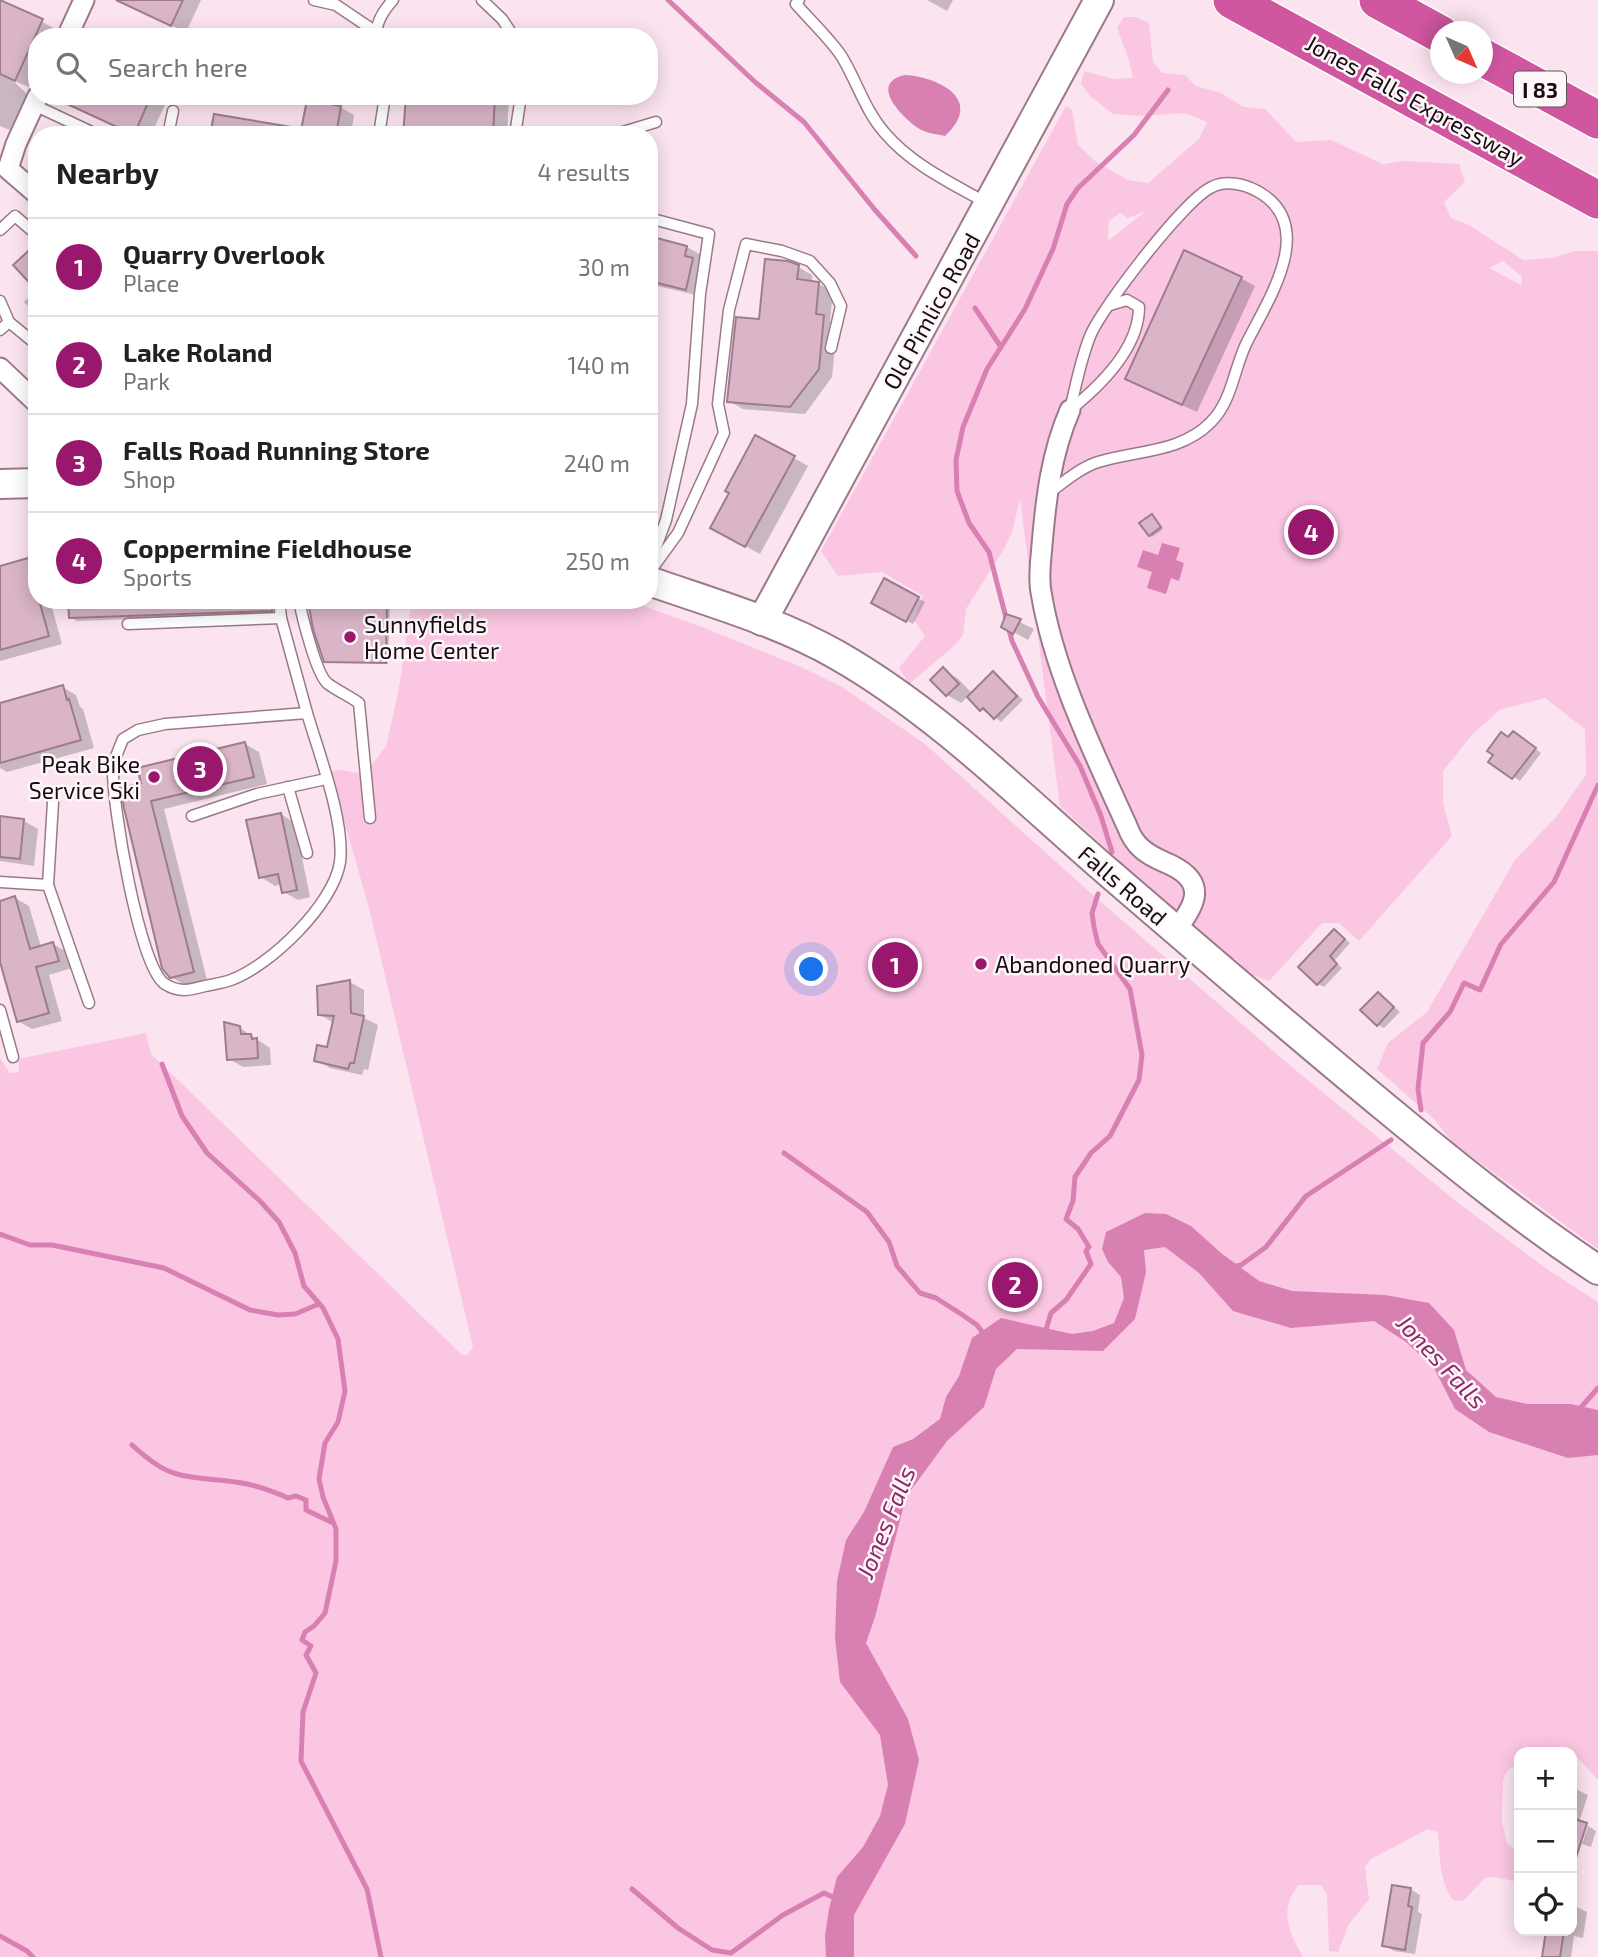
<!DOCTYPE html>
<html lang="en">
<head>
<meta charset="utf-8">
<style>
	body { margin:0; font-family:"Exo 2",sans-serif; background:#f2f2f2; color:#202124 }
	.controls { position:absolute; right:21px; bottom:21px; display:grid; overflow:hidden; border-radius:14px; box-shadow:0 4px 18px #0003 }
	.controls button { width:63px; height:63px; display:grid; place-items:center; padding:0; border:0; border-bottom:2px solid #e0e0e0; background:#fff; color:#202124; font:35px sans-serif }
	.compass { position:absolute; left:1430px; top:21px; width:63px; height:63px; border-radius:50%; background:#fff; box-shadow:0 4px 18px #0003; rotate:135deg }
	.you { position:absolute; left:812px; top:970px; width:24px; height:24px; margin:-18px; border:5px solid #fff; border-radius:50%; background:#1a73e8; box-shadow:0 0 0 10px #1a73e833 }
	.badge { display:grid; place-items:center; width:46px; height:46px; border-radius:50%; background:#99186e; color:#fff; font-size:23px; font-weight:700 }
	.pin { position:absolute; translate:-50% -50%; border:4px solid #fff; box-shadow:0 2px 7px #0006 }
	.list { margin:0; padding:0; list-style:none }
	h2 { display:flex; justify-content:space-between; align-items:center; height:91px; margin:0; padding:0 28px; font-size:30px }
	h2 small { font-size:23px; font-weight:400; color:#757577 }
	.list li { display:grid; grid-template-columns:46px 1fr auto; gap:21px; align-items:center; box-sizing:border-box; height:98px; padding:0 28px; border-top:2px solid #e0e0e0 }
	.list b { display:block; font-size:26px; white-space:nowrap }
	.list p { margin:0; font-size:23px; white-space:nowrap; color:#757577 }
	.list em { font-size:23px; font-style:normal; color:#757577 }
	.icon { flex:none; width:38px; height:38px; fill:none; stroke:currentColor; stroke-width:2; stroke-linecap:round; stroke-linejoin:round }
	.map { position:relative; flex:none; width:1598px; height:1957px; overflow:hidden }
	.search { position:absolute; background:#fff; box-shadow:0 4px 18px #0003; left:28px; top:28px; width:630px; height:77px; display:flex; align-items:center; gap:18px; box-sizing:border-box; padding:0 24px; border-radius:28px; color:#757577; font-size:26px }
	.panel { position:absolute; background:#fff; box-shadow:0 4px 18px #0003; left:28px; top:126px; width:630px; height:483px; border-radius:28px }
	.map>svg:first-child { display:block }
	.green { fill:#fac6e1; fill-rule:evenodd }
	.water { fill:#d980b2 }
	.shadow { fill:#0003 }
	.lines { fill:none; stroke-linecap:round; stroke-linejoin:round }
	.stream { stroke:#d980b2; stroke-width:5 }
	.building { fill:#dab5c8; stroke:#9e7c8e; stroke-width:2 }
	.lane-casing { stroke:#9b798b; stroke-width:13 }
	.street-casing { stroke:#9b798b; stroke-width:23 }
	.secondary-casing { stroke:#9b798b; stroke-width:32 }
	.highway-casing { stroke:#fff; stroke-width:40 }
	.lane { stroke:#fff; stroke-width:10 }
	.street { stroke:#fff; stroke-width:19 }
	.secondary { stroke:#fff; stroke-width:28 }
	.highway { stroke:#cf569f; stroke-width:37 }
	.poi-dot { fill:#99186e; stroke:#fef7fa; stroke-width:2.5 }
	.labels { text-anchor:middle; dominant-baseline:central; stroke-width:5; stroke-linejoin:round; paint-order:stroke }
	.shield { fill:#fef7fa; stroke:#5d5258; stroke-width:2 }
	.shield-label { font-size:21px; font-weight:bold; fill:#180c12 }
	.street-label { font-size:23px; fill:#180c12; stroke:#fef7fa }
	.poi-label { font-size:23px; fill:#180c12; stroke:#fef7fa; text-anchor:start }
	.water-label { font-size:24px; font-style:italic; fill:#8e2668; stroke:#fef7fa }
</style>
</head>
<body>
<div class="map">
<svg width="1598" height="1957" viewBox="0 0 1598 1957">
	<rect width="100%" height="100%" fill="#fbe4f0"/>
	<!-- green -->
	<g class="green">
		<path d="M1124,17H1135L1149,23L1153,62L1162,73L1185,75L1196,86L1221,93L1243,107L1265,109L1296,142L1331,140L1383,164L1404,161L1459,164L1465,182L1444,202L1451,218L1469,225L1523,260L1552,258L1575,251H1598V1249L1453,1143L1433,1118L1377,1069L1388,1043L1427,1012L1515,860L1557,816L1586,775L1585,729L1545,698L1499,710L1471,736L1443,771V803L1452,836L1359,941L1339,923H1322L1269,981L1249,974L1235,958L1229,963L1060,806L1020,499L1012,532L1004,549L966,609L963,635L954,646L909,684L899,668L925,636L914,620L923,596L882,572L838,576L821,551L1066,106L1072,110L1078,145L1095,161L1128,180L1148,183L1199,139L1207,122L1185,113L1139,116L1113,114L1090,96L1081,84L1084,71L1114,79L1133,78L1128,57L1117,28ZM1146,211L1108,241V240L1109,221L1120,213L1128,218ZM1503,261L1522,277L1521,285L1489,268Z"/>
		<path d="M412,600H627L702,627L801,667L842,687L925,744L1094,896L1287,1063L1457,1202L1551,1272L1598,1302V1780L1572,1752H1519V1763L1508,1770L1503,1780L1502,1822L1507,1843L1519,1853V1882L1494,1877L1485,1878L1463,1901L1453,1900C1439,1881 1440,1855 1438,1832L1428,1829L1371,1859L1365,1867L1369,1899L1349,1924L1338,1952L1329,1951L1327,1895L1321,1885H1299C1278,1909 1289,1933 1303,1957H0V1058L10,1073L19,1072L18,1059L146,1033L151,1054L462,1355H467L473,1347L369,908L330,771L342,770L359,773L370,767L386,746L399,688Z"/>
	</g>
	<!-- water -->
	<g class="water">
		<path d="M905,75C939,77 985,100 945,136C936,134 925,133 918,128C902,117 868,83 905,75Z"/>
		<path d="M1162,543L1180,548L1176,560L1184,563L1179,581L1171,578L1166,594L1147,588L1152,572L1137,567L1143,550L1158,555Z"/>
		<path d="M1145,1213L1166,1214L1191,1226L1221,1253L1259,1281L1292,1291L1385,1295L1429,1303L1454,1330L1466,1370L1496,1397L1527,1404H1571L1598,1410V1455L1568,1458L1489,1432L1455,1409L1434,1368L1406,1342L1374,1321L1291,1328L1233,1311L1199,1273L1165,1247L1144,1250L1146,1272L1135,1319L1103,1351L1017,1349L996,1369L984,1407L947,1441L906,1497L875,1617L866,1643L908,1719L919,1760L905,1824L854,1915V1957H826L825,1936L829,1909L837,1877L863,1847L880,1816L888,1785L880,1735L840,1682L835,1638L837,1581L846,1540L864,1512L893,1447L913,1439L940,1419L946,1397L959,1376L972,1338L1001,1318L1072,1334L1093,1331L1114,1323L1124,1298L1121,1277L1108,1262L1102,1249L1106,1232Z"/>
	</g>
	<!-- shadow -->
	<g class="shadow">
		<path d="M139,0H201L186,32L150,16Z"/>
		<path d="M927,0H953L947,11Z"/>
		<path d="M0,1L56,29L53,37H37V71L29,87L12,80L27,94L10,130L0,126Z"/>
		<path d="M455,29L499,32L508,37H454Z"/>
		<path d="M73,96H169L151,135H134L83,112L69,104Z"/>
		<path d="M450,96H509L507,135H405L450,102Z"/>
		<path d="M340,107L354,115L351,135H212L215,116L303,131Z"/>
		<path d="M649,238L687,247L701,255L699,263L707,268L700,296L649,284Z"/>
		<path d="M798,267L812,275V283L819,284L833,292L830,321L837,325L832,377L805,414L743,409L729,401L761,321Z"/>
		<path d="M1241,278L1255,286L1197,412L1141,386Z"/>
		<path d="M37,290V315L24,302Z"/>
		<path d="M794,458L808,466L760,554L727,536Z"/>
		<path d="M1154,518L1163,529L1152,537L1150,535Z"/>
		<path d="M28,560L37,566V600H50L62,644L0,661V568Z"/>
		<path d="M885,581L925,602L913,624L873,602Z"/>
		<path d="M268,600V614L77,621L70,617Z"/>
		<path d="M309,600H390L388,664L326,661Z"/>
		<path d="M1007,616L1034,629L1028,640L1003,626Z"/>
		<path d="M943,670L957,678L973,694L994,673L1023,700L1001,722L989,712L987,713L981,709L968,696L961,703L947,695Z"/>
		<path d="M62,687L76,695L80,707L83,709L94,748L7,772L0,768V705Z"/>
		<path d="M1520,737L1541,753L1520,781L1490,761L1509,739Z"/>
		<path d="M245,744L259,752L267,784L164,809L207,980L185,985L171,977L143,784Z"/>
		<path d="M281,814L295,823L310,897L298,900L284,892L282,884L275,886L261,877Z"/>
		<path d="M0,818L24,821L38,829L34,866L0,861Z"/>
		<path d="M15,898L29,906L41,947L53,944L67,952L72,968L49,975L62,1021L32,1029L18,1021L0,956V903Z"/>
		<path d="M1335,931L1350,943L1334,961L1342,968L1324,987L1318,984Z"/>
		<path d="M350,982L364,990V1018L378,1025L368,1070L364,1069L362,1075L330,1068L316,1060L329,1049L334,1023L319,1014Z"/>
		<path d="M1379,994L1400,1012L1384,1028L1378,1025Z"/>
		<path d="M240,1028L270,1048L271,1065L243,1067L229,1059Z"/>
		<path d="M1572,1787L1588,1795L1579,1822V1843L1572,1841Z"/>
		<path d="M1588,1826L1596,1831L1591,1847L1582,1844Z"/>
		<path d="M1410,1889L1420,1895L1418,1912L1422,1914L1415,1954L1394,1951L1384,1945Z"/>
		<path d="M1572,1905L1587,1912L1583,1938L1574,1936L1571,1957H1544L1548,1931H1572Z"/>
	</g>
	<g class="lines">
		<!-- stream -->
		<g class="stream">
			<path d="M668,0L755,82L804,122L875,210L916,256"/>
			<path d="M975,308L1001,347"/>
			<path d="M1112,852L1101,816L1080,766L1038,697L1012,641L989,552L969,523L957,491L956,460L963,427L987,369L1025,309L1053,249L1067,204L1078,188L1134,135L1168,90"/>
			<path d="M162,1064L182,1116L207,1153L260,1201L279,1222L295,1253L304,1286L323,1308L338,1339L345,1391L338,1422L325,1443L319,1479L323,1497L336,1529V1561L325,1613L314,1626L305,1632L302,1640L311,1646L306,1655L316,1673L303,1712L301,1761L367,1889L381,1957"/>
			<path d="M1421,1110L1418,1089L1423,1043L1450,1012L1464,983L1480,990L1501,944L1554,882L1598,785"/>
			<path d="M784,1153L867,1212L889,1242L897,1266L920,1293L936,1298L961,1314L977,1325L986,1337"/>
			<path d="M0,1234L30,1245H52L164,1268L250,1310L278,1315L295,1314L319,1304"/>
			<path d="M1232,1267L1241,1265L1266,1247L1306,1196L1391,1140"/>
			<path d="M1045,1333L1051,1313L1066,1300L1091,1264L1086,1251L1089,1247L1078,1229L1066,1219L1073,1201L1075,1177L1091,1153L1110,1136L1139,1080L1142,1055L1130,989L1098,944L1094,927L1092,913L1098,894"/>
			<path d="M1577,1412L1598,1388"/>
			<path d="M132,1445C146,1457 159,1469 177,1474C199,1480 220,1479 242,1483C259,1486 272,1491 288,1498L296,1496L306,1500V1510L331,1522"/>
			<path d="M632,1889L678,1928L712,1950L731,1953L783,1915L824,1893L837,1899"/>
			<path d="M0,1936L27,1951L33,1957"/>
		</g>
	</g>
	<!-- building -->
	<g class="building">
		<path d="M0,0L43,19L15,81L0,74Z"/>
		<path d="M116,0H183L171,26Z"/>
		<path d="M50,96H151L134,135Z"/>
		<path d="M449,96H495L493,135H403L406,97L448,100Z"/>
		<path d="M307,100L341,106L336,135H300Z"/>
		<path d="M214,114L292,127L291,135H210Z"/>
		<path d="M649,236L687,246L685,256L693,258L686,290L649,281Z"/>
		<path d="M37,243V291L13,265Z"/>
		<path d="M1184,250L1242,277L1182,405L1125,379Z"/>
		<path d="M765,259L788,261L799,265L797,279L819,282L816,314L824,315L819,369L790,407L727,402L736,317L759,319Z"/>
		<path d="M755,435L795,456L745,547L710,528L729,493L725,491Z"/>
		<path d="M1152,514L1161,527L1149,536L1139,523Z"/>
		<path d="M28,558L37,591V600H39L49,636L0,650V566Z"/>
		<path d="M884,578L919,597L906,622L871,603Z"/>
		<path d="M68,600H272V611L69,618Z"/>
		<path d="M308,600H387L386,663L324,662L313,629Z"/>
		<path d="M1006,614L1021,619L1013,634L1001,627Z"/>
		<path d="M943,667L959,684L946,696L930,680Z"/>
		<path d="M993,671L1017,696L994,719L983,708L980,711L967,697Z"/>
		<path d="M63,685L67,700L69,699L81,740L0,763V703Z"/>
		<path d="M1513,731L1536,748L1512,779L1488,762L1493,755L1487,751L1501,732L1508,737Z"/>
		<path d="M245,742L254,777L151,801L194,972L170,978L162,968L124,808L121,788L141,783L137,768Z"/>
		<path d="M281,813L297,890L282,893L278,874L259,878L246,820Z"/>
		<path d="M0,816L24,819L20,859L0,857Z"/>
		<path d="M15,896L30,949L53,942L59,961L36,967L49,1013L17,1022L0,962V901Z"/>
		<path d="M1334,929L1345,939L1330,956L1337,964L1317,985L1298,967Z"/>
		<path d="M350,980L351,1013L364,1016L354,1063H350L348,1069L314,1061L317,1045L327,1047L334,1016L318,1015L317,986Z"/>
		<path d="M1378,992L1394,1007L1377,1026L1360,1010Z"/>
		<path d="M224,1022L240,1026L241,1034H251L252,1039L257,1038L258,1058L227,1060Z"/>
		<path d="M1572,1818L1587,1823L1575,1861H1572Z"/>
		<path d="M1392,1885L1411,1888L1408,1906L1412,1907L1405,1950L1382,1946Z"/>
		<path d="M1546,1931H1564L1560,1957H1542Z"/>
	</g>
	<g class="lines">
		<!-- lane casing -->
		<g class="lane-casing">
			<g id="lane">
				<path d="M314,0L336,5L376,32"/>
				<path d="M482,0L502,19L514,37"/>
				<path d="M799,0L796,4C809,19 832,41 842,57C857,82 865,110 884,132C911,164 949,182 985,202"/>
				<path d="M377,36C375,23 384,10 393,0"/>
				<path d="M34,105L98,135"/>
				<path d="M168,135L173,111"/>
				<path d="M379,135L385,96"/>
				<path d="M515,135L521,96"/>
				<path d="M613,135L656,122"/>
				<path d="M649,218L709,234L700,294L692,404L666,520L649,566"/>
				<path d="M0,230L15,216L37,235"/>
				<path d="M0,301L9,322"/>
				<path d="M0,330L9,322L37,345"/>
				<path d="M1070,410C1100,386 1139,348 1139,307L1127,300L1110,305"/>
				<path d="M649,415V420"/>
				<path d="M1049,493C1065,481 1080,468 1098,462C1137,450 1181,453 1211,422C1233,400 1234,366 1248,340C1270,297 1318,224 1257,191C1244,184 1226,180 1212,187C1185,199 1104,305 1091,334C1081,357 1076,385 1070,410"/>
				<path d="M649,573L678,533L724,433L718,404L729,310L746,244L782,251L810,261L830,283L841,306L831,348"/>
				<path d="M279,600L281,618L307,713"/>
				<path d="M299,600C302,616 316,673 327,683C336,690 349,696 359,703L370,818"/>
				<path d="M128,624L281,618"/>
				<path d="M307,713C319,754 345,821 340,862C334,904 270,966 231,980C223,983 214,984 205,986C190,990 179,993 165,984C139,967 112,803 113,769C114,759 119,749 123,739L138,730L165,724Z"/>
				<path d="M288,787L307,853"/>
				<path d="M53,802L48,885L89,1003"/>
				<path d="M192,816L257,794L326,779"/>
				<path d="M0,882L48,885"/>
				<path d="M0,1010L13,1057"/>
			</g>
		</g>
		<!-- street casing -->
		<g class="street-casing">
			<g id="street">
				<path d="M67,37L84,0"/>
				<path d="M37,194L8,169L16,144L38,96"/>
				<path d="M0,368L37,403"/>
				<path d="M1070,410C1051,454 1046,498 1042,545C1041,560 1038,577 1041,592C1054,672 1094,753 1127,826C1130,834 1134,842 1141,848C1150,857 1163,861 1173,866C1208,884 1194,907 1176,930"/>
			</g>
		</g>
		<!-- secondary casing -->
		<g class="secondary-casing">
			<g id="secondary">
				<path d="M0,484L37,483"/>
				<path d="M649,581C712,603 779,622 837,655C935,711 1016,792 1101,866C1195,947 1290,1029 1386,1108C1455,1165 1524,1221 1598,1270"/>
				<path d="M762,621L1099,0"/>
			</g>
		</g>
		<!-- highway casing -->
		<g class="highway-casing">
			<g id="highway">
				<path d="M1232,0L1598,200"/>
				<path d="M1378,0L1440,34"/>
				<path d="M1482,57L1598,120"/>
			</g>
		</g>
		<!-- lane -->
		<use href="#lane" class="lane"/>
		<!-- street -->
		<use href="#street" class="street"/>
		<!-- secondary -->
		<use href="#secondary" class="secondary"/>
		<!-- highway -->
		<use href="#highway" class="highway"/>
	</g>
	<!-- markers -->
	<g class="poi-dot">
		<circle cx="350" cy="637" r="7"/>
		<circle cx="154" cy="777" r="7"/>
		<circle cx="981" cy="964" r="7"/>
	</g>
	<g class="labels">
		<!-- shield labels -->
		<rect class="shield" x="1514" y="71.5" width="52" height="35" rx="5"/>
		<g class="shield-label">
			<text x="1540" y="89">I 83</text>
		</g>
		<!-- street labels -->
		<g class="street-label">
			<text transform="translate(1415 100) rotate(29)">Jones Falls Expressway</text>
			<text transform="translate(931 311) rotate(-61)">Old Pimlico Road</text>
			<text transform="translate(1123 885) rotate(41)">Falls Road</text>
		</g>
		<!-- poi labels -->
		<g class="poi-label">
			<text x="364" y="624">Sunnyfields<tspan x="364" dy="26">Home Center</tspan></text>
			<text x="140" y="764" text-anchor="end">Peak Bike<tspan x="140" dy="26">Service Ski</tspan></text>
			<text x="995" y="964">Abandoned Quarry</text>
		</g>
		<!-- water labels -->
		<g class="water-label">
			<text transform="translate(1442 1361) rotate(47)">Jones Falls</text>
			<text transform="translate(885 1522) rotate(-68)">Jones Falls</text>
		</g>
	</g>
</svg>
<div class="controls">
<button>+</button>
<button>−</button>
<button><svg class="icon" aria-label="locate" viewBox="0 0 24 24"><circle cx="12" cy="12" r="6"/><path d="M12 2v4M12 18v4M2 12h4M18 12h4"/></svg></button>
</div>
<svg class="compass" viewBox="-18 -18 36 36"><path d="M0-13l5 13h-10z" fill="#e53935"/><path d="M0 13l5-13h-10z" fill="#757577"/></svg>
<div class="you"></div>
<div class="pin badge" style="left:895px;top:965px">1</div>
<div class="pin badge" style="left:1015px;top:1285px">2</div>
<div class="pin badge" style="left:200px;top:769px">3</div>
<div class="pin badge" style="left:1311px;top:532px">4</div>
<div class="search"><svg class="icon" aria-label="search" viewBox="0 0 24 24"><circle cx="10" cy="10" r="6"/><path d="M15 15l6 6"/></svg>Search here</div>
<section class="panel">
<h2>Nearby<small>4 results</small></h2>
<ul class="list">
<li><span class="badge">1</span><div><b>Quarry Overlook</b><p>Place</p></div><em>30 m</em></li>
<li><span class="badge">2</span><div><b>Lake Roland</b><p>Park</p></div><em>140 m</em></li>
<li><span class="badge">3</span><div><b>Falls Road Running Store</b><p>Shop</p></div><em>240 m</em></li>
<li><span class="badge">4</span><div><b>Coppermine Fieldhouse</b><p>Sports</p></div><em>250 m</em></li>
</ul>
</section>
</div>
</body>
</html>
